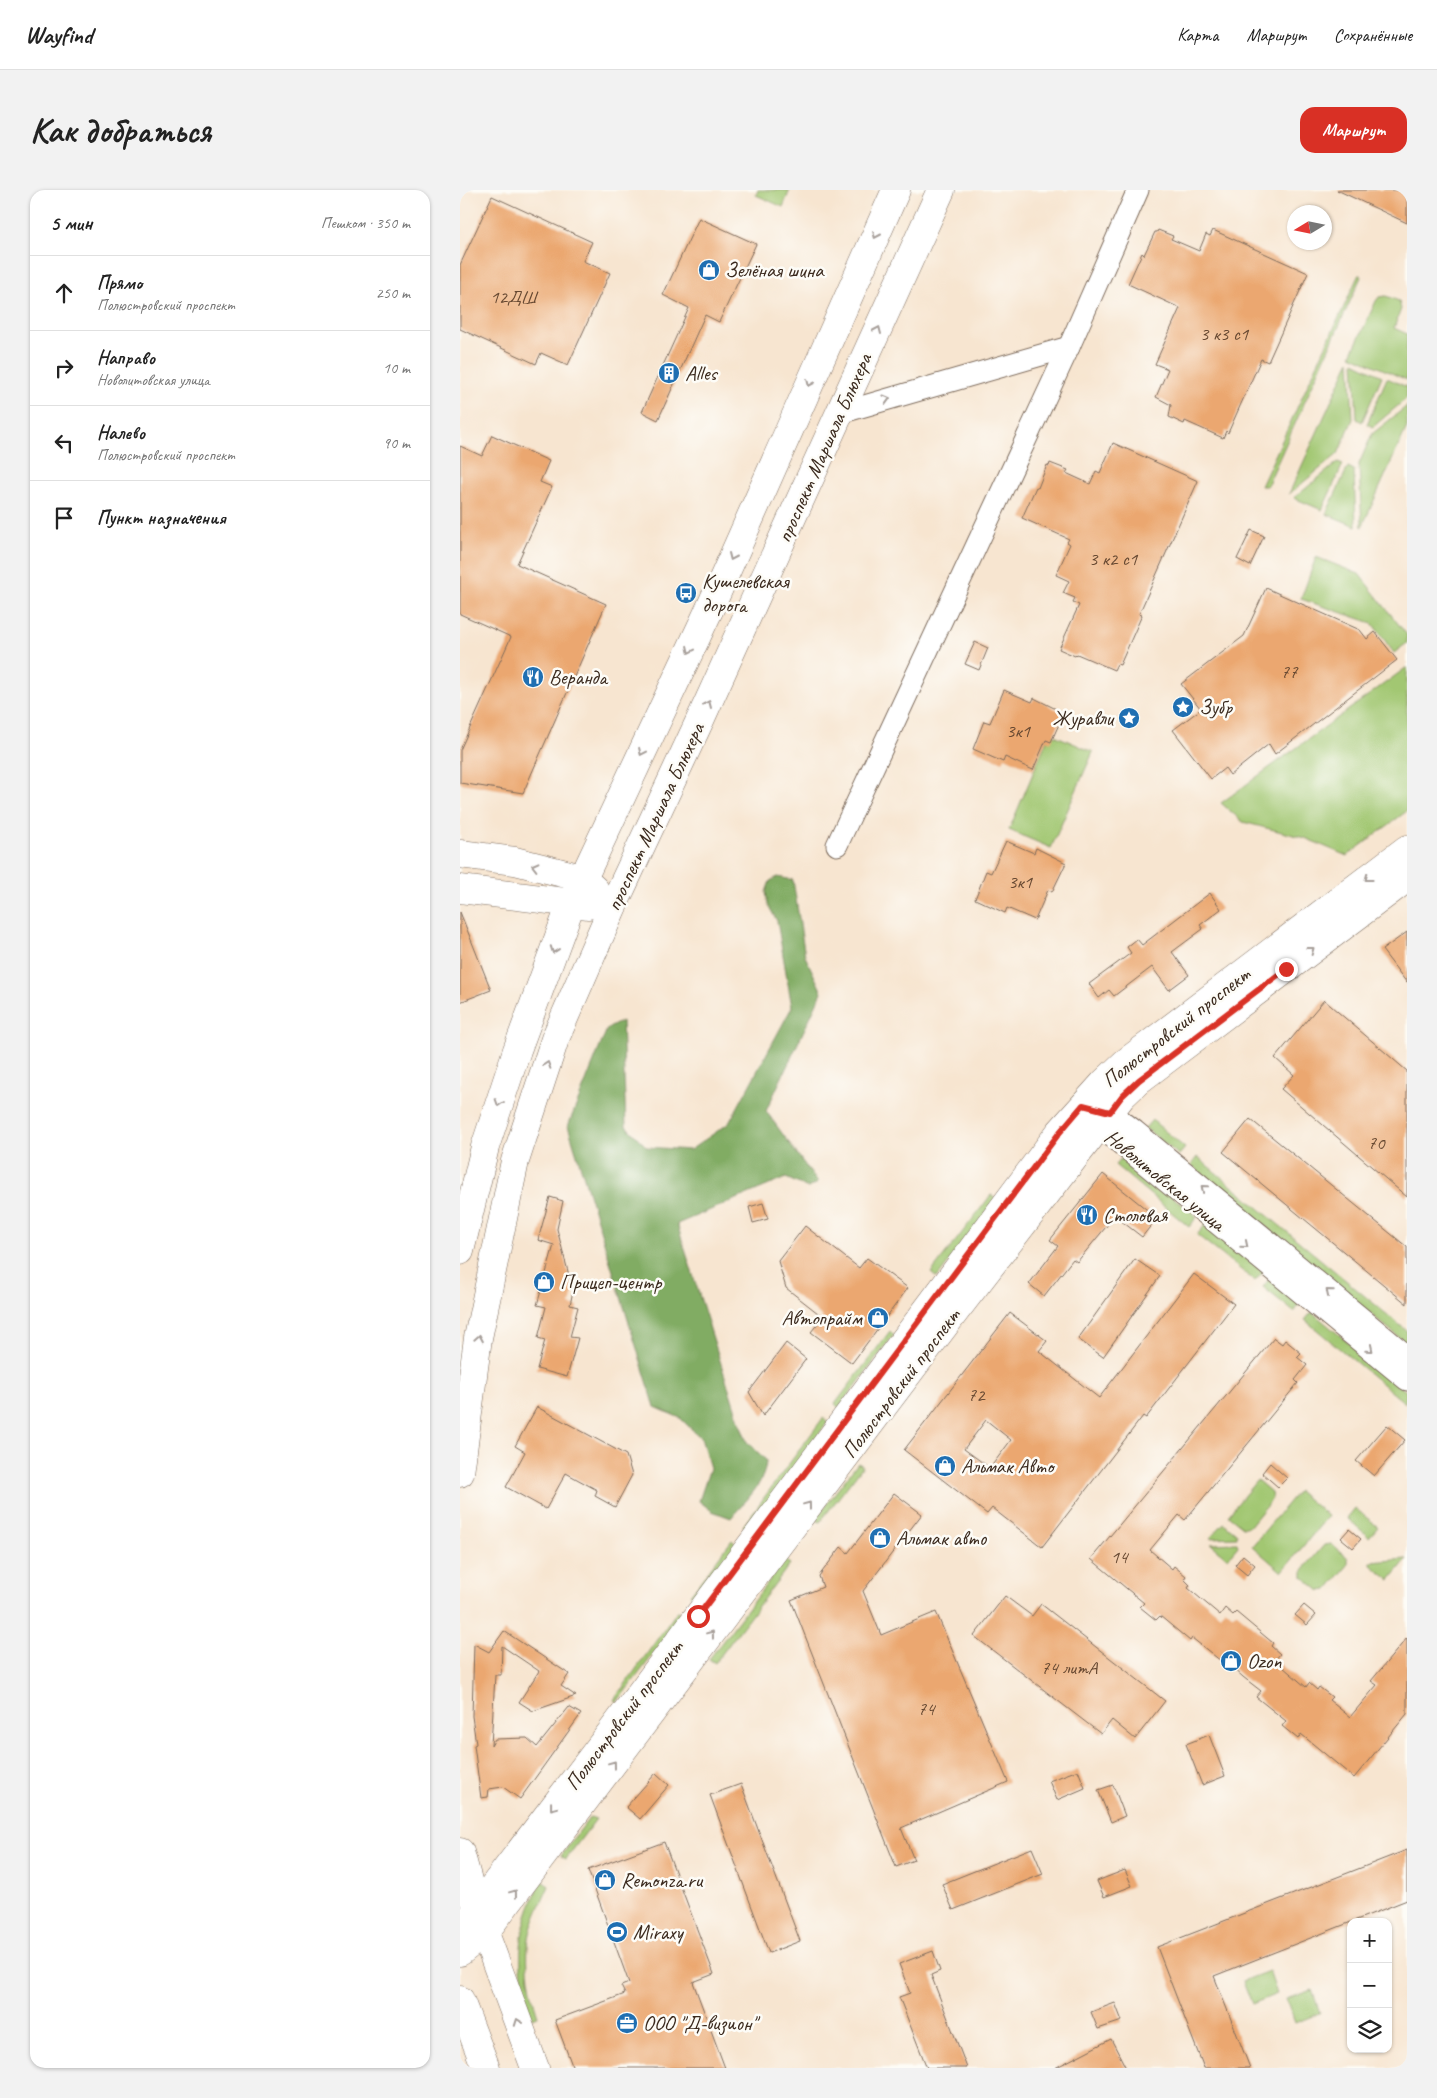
<!DOCTYPE html>
<html lang="ru">
<head>
<meta charset="utf-8">
<style>
	body { margin:0; font-family:Caveat,sans-serif; background:#f2f2f2; color:#222 }
	.controls { position:absolute; right:15px; bottom:15px; display:grid; overflow:hidden; border-radius:10px; box-shadow:0 1px 4px #0004 }
	.controls button { width:45px; height:45px; display:grid; place-items:center; padding:0; border:0; border-bottom:1px solid #e0e0e0; background:#fff; color:#222; font:25px sans-serif }
	.compass { position:absolute; left:827px; top:15px; width:45px; height:45px; border-radius:50%; background:#fff; box-shadow:0 1px 4px #0004; rotate:260deg }
	.stop { position:absolute; width:15px; height:15px; margin:-11px; border:4px solid #d93025; border-radius:50%; background:#fff }
	.stop.end { background:#d93025; border-color:#fff; box-shadow:0 1px 5px #0008 }
	.list { margin:0; padding:0; list-style:none }
	h2 { display:flex; justify-content:space-between; align-items:center; height:65px; margin:0; padding:0 20px; font-size:21px }
	h2 small { font-size:16px; font-weight:400; color:#767676 }
	.list li { display:grid; grid-template-columns:32px 1fr auto; gap:15px; align-items:center; box-sizing:border-box; height:75px; padding:0 20px; border-top:1px solid #e0e0e0 }
	.list b { display:block; font-size:19px; white-space:nowrap }
	.list p { margin:0; font-size:16px; white-space:nowrap; color:#767676 }
	.list em { font-size:16px; font-style:normal; color:#767676 }
	.icon { flex:none; width:28px; height:28px; fill:none; stroke:currentColor; stroke-width:2; stroke-linecap:round; stroke-linejoin:round }
	.map { position:relative; flex:none; width:947px; height:1878px; overflow:hidden; border-radius:15px }
	header { display:flex; align-items:center; gap:30px; box-sizing:border-box; height:70px; padding:0 25px; background:#fff; border-bottom:1px solid #e0e0e0 }
	header strong { font-size:24px }
	nav { display:flex; gap:28px; margin-inline-start:auto; font-size:18px }
	.intro { display:flex; align-items:center; justify-content:space-between; box-sizing:border-box; height:120px; padding:0 30px }
	h1 { margin:0; font-size:35px }
	.button { padding:12px 22px; border-radius:15px; background:#d93025; color:#fff; font-size:18px; font-weight:700 }
	main { display:flex; gap:30px; padding:0 30px }
	aside { flex:1; background:#fff; border-radius:15px; box-shadow:0 1px 4px #0004 }
	.map>svg:first-child { display:block }
	.green { fill:#a2c772; stroke:#6e7848 }
	.forest { fill:#81ac64; stroke:#5e6b41 }
	.building { fill:#eba76f; fill-rule:evenodd }
	.lines { fill:none; stroke-linecap:round; stroke-linejoin:round }
	.minor-casing { stroke:#7d6b5c; stroke-width:23 }
	.major-casing { stroke:#7d6b5c; stroke-width:29 }
	.minor { stroke:#fff; stroke-width:21 }
	.major { stroke:#fff; stroke-width:28 }
	.oneway { stroke:#a79f9a }
	.route { stroke:#d93025; stroke-width:6 }
	.labels { text-anchor:middle; dominant-baseline:central; stroke-width:5; stroke-linejoin:round; paint-order:stroke }
	.number-label { font-size:19px; fill:#674932 }
	.poi-label { font-size:21px; fill:#3b2a1e; stroke:#fdfcf7; text-anchor:start }
	.street-label { font-size:21px; fill:#3b2a1e; stroke:#fdfcf7 }
</style>
</head>
<body>
<header>
<strong>Wayfind</strong>
<nav><a>Карта</a><a>Маршрут</a><a>Сохранённые</a></nav>
</header>
<div class="intro"><h1>Как добраться</h1><a class="button">Маршрут</a></div>
<main>
<aside>
<h2>5 мин<small>Пешком · 350 m</small></h2>
<ul class="list">
<li><svg class="icon" aria-label="ahead" viewBox="0 0 24 24"><path d="M12 20V5M6 11l6-6 6 6"/></svg><div><b>Прямо</b><p>Полюстровский проспект</p></div><em>250 m</em></li>
<li><svg class="icon" aria-label="right" viewBox="0 0 24 24"><path d="M7 20v-9h11M14 6l5 5-5 5"/></svg><div><b>Направо</b><p>Новолитовская улица</p></div><em>10 m</em></li>
<li><svg class="icon" aria-label="left" viewBox="0 0 24 24"><path d="M17 20v-9H6M10 6l-5 5 5 5"/></svg><div><b>Налево</b><p>Полюстровский проспект</p></div><em>90 m</em></li>
<li><svg class="icon" aria-label="arrive" viewBox="0 0 24 24"><path d="M6 21V4h12l-3 4 3 4H6"/></svg><div><b>Пункт назначения</b></div></li>
</ul>
</aside>
<div class="map">
<svg width="947" height="1878" viewBox="0 0 947 1878">
	<rect width="100%" height="100%" fill="#fdfcf7"/>
	<filter id="ink" filterUnits="userSpaceOnUse"><feTurbulence type="fractalNoise" baseFrequency=".02" numOctaves="2"/><feDisplacementMap in="SourceGraphic" scale="10" xChannelSelector="R" yChannelSelector="G"/><feConvolveMatrix kernelMatrix="1 2 1 2 8 2 1 2 1" color-interpolation-filters="sRGB"/></filter>
	<filter id="wash" filterUnits="userSpaceOnUse"><feTurbulence type="fractalNoise" baseFrequency=".0096" numOctaves="4" result="noise"/><feDisplacementMap in="SourceGraphic" scale="20" xChannelSelector="R" yChannelSelector="G"/><feGaussianBlur stdDeviation="1.12" result="paint"/><feColorMatrix in="noise" values="0 0 0 0 0 0 0 0 0 0 0 0 0 0 0 0 0 1.4 0 .05"/><feComposite in="paint" operator="in"/></filter>
	<g filter="url(#wash)">
		<rect width="100%" height="100%" fill="#f7e5d0"/>
		<!-- green -->
		<g class="green">
			<path d="M298,0H330L323,17L296,5Z"/>
			<path d="M899,84L901,87L807,296H801Z"/>
			<path d="M926,106L939,111L941,119L934,138L947,144V190L891,165L916,111L919,107Z"/>
			<path d="M890,170L893,229L878,264L829,304Z"/>
			<path d="M894,172L922,186L902,232L897,229Z"/>
			<path d="M927,188L947,197V208L913,237L907,234Z"/>
			<path d="M947,216V237L902,337L899,274L912,244Z"/>
			<path d="M878,272L883,274L862,320L834,308Z"/>
			<path d="M888,277L894,280L896,336L866,324Z"/>
			<path d="M856,367L899,384L947,445V453L934,463L912,433L841,409Z"/>
			<path d="M947,477V621L887,666L845,648L783,632L761,613Z"/>
			<path d="M590,543L633,562L591,658L549,640Z"/>
			<path d="M692,930L725,958L719,965L685,938Z"/>
			<path d="M663,966L737,1027L729,1037L655,975Z"/>
			<path d="M737,967L947,1141V1154L731,975Z"/>
			<path d="M531,1005L537,1009L477,1088L471,1083Z"/>
			<path d="M746,1034L804,1081L795,1091L737,1045Z"/>
			<path d="M810,1088L840,1113L834,1122L803,1097Z"/>
			<path d="M852,1122L947,1202L945,1213L845,1130Z"/>
			<path d="M430,1141L434,1145L379,1218L375,1214Z"/>
			<path d="M363,1228L368,1232L287,1339L283,1336Z"/>
			<path d="M398,1273L403,1276L360,1332L355,1329Z"/>
			<path d="M797,1290L811,1302L812,1309L789,1337H783L768,1325Z"/>
			<path d="M838,1301L868,1326L822,1382L792,1356Z"/>
			<path d="M895,1318L918,1337L909,1347L887,1328Z"/>
			<path d="M764,1333L777,1344V1347L750,1348Z"/>
			<path d="M272,1350L276,1354L235,1408L230,1405Z"/>
			<path d="M777,1353L778,1356L768,1368L751,1354Z"/>
			<path d="M871,1354L888,1368V1375L867,1400L860,1401L843,1387V1380L864,1355Z"/>
			<path d="M947,1369L930,1390L911,1375V1372Z"/>
			<path d="M325,1370L330,1374L255,1473L249,1469Z"/>
			<path d="M218,1420L222,1427L157,1512L154,1510Z"/>
			<path d="M130,1627L136,1629L106,1669L101,1666Z"/>
			<path d="M82,1691L89,1696C83,1709 77,1723 72,1736C63,1764 69,1799 78,1826L72,1828C55,1778 56,1738 82,1691Z"/>
			<path d="M809,1781L817,1804L792,1814L783,1791Z"/>
			<path d="M852,1800L860,1823L835,1833L826,1809Z"/>
		</g>
		<!-- forest -->
		<path class="forest" d="M318,687L333,690L345,766L362,802L306,921L358,993L348,998L326,988L217,1034L280,1234L287,1252L306,1270C306,1293 285,1311 271,1328L252,1321L239,1311L250,1278L241,1248L220,1228L195,1217L108,936L147,839L162,831L166,936L187,957L230,960L269,933L332,817L317,731L308,715L306,702L310,691Z"/>
		<g id="blocks">
			<!-- building -->
			<g class="building">
				<path d="M877,0H947V33Z"/>
				<path d="M32,6L132,52L123,71L150,83L108,175L81,163L76,174L0,139V75Z"/>
				<path d="M239,28L296,54L259,132L245,125L198,230L182,222L229,118L203,105Z"/>
				<path d="M698,40L713,46L711,49L739,61L746,44L750,46L753,40L848,83L808,172L801,169L768,243L766,241L763,248L725,231L724,234L709,227L711,215L696,207L708,179L695,174L720,118L668,94L682,63L684,65L695,42H697Z"/>
				<path d="M32,245L89,271L80,292L92,297L57,374L146,414L63,603L0,593V560L51,447L0,424V256L22,266Z"/>
				<path d="M653,253L738,291L679,424L682,425L660,475L657,474L654,480L617,464L615,466L599,459L619,415L613,412L615,408L603,403L609,391L596,385L610,354L607,352L609,349L562,328L576,297L578,298L587,275L589,276L590,273L608,280L606,283L630,294L636,281L640,283Z"/>
				<path d="M791,340L804,346L790,376L777,369Z"/>
				<path d="M806,398L900,440L907,449L915,442L937,470L815,564L809,554L770,585L765,578L751,589L713,540L741,519L721,494L784,446Z"/>
				<path d="M515,452L528,458L519,480L505,474Z"/>
				<path d="M544,500L572,512L574,508L604,523L591,552L586,550L573,580L545,567L543,572L513,559L524,531L530,533Z"/>
				<path d="M546,651L574,663L576,658L606,673L592,702L588,700L575,730L547,718L545,723L515,709L526,681L531,683Z"/>
				<path d="M750,703L761,719L740,735L743,739L712,762L729,785L709,800L692,777L654,806L649,800L639,808L629,794L671,763L667,757L677,749L682,755Z"/>
				<path d="M0,722L31,800L0,812Z"/>
				<path d="M947,742V793L922,760Z"/>
				<path d="M864,810L947,881V1007L821,899L834,885L815,868Z"/>
				<path d="M790,929L947,1057V1114L763,962Z"/>
				<path d="M643,984L697,1028L682,1047L655,1026L617,1072L613,1069L584,1106L569,1094L598,1056L590,1050Z"/>
				<path d="M90,1007L103,1011L97,1039L113,1101L110,1115L118,1117L110,1147L118,1148L107,1187L77,1179L85,1150L78,1148L86,1117L77,1115L94,1055L78,1050Z"/>
				<path d="M303,1013L308,1029L293,1033L289,1017Z"/>
				<path d="M345,1036L399,1078L407,1068L448,1098L392,1173L351,1142L363,1127L326,1098L318,1071Z"/>
				<path d="M675,1069L700,1086L643,1167L618,1149Z"/>
				<path d="M734,1084L774,1114L686,1228L683,1226L582,1357L532,1318L527,1324L444,1260L550,1123L587,1151L579,1161L639,1208ZM526,1230L551,1250L530,1278L504,1259Z"/>
				<path d="M814,1148L822,1154L825,1150L841,1163L837,1167L847,1175L835,1190L838,1193L725,1330L719,1325L690,1360L712,1379L714,1376L726,1386L724,1389L730,1395L728,1398L760,1425L765,1418L773,1425L776,1422L813,1453L811,1456L820,1464L815,1470L846,1497L849,1493L857,1500L859,1497L872,1507L869,1510L890,1527L917,1495L911,1491L947,1448V1524L894,1588L841,1544L838,1549L822,1536L826,1531L796,1507L801,1501L783,1487L772,1477L771,1479L732,1448L730,1451L700,1426L696,1430L680,1417L684,1413L631,1369Z"/>
				<path d="M326,1153L346,1169L303,1226L289,1202Z"/>
				<path d="M77,1217L166,1265L172,1285L155,1317L135,1306L137,1300L106,1283L86,1319L46,1297L65,1262L55,1256Z"/>
				<path d="M927,1235L945,1250L914,1286L896,1271Z"/>
				<path d="M810,1273L827,1288L818,1297L802,1283Z"/>
				<path d="M434,1303L462,1324L403,1401L421,1445L476,1422L548,1592L441,1638L454,1670L436,1677L331,1410L363,1397L359,1386L381,1357L388,1363Z"/>
				<path d="M889,1339L901,1349L893,1358L881,1348Z"/>
				<path d="M783,1365L795,1375L787,1385L775,1375Z"/>
				<path d="M545,1406L572,1426L581,1414L705,1511L675,1549L652,1530L641,1544L514,1446Z"/>
				<path d="M844,1415L856,1425L847,1435L835,1425Z"/>
				<path d="M44,1441L109,1484L101,1496L116,1506L73,1521L59,1512L79,1481L42,1456L41,1485H35L31,1556L35,1549L67,1548L77,1557L109,1517L121,1524L60,1609L43,1597L29,1599L28,1607L21,1608L14,1555L16,1554L12,1526L14,1454L29,1462Z"/>
				<path d="M749,1545L765,1586L742,1595L726,1554Z"/>
				<path d="M618,1580L625,1598L597,1610L589,1591Z"/>
				<path d="M196,1583L209,1595L180,1629L166,1617Z"/>
				<path d="M281,1594L340,1751L309,1763L250,1605Z"/>
				<path d="M653,1595L665,1626L651,1632L638,1600Z"/>
				<path d="M204,1652L254,1784L233,1792L265,1878H113L95,1830L165,1804L161,1796L169,1793L128,1680Z"/>
				<path d="M572,1658L583,1684L493,1720L482,1694Z"/>
				<path d="M947,1660V1710L754,1786L790,1878H744L697,1757Z"/>
				<path d="M665,1680L672,1696L644,1707L637,1691Z"/>
				<path d="M473,1761L480,1781L471,1785L507,1878H467L439,1807L450,1803L439,1774Z"/>
				<path d="M655,1813L662,1831L638,1839L631,1822Z"/>
				<path d="M651,1849L666,1878H595Z"/>
			</g>
		</g>
	</g>
	<g filter="url(#ink)">
		<use href="#blocks" fill-opacity="0" stroke="#7d6b5c" stroke-width="1"/>
		<g class="lines">
			<!-- minor casing -->
			<g class="minor-casing">
				<g id="minor">
					<path d="M380,223L609,157"/>
					<path d="M377,655L609,157L678,0"/>
					<path d="M636,918L650,922L675,941L947,1166"/>
					<path d="M630,923L639,936L947,1190"/>
				</g>
			</g>
			<!-- major casing -->
			<g class="major-casing">
				<g id="major">
					<path d="M0,664L55,671L122,688L135,700"/>
					<path d="M0,699L129,715"/>
					<path d="M0,1061L25,957L57,860L111,714L251,416L436,0"/>
					<path d="M0,1283L18,1148L55,971L95,849L153,716L241,528L481,0"/>
					<path d="M0,1662L16,1719L75,1878"/>
					<path d="M0,1747L16,1719L152,1541L600,942L644,893L665,873L947,659"/>
					<path d="M0,1762L25,1742L494,1123L662,906L679,890L947,688"/>
					<path d="M0,1810L26,1878"/>
				</g>
			</g>
			<!-- minor -->
			<use href="#minor" class="minor"/>
			<!-- major -->
			<use href="#major" class="major"/>
		</g>
		<!-- one-way arrows -->
		<defs><path id="oneway-chevron" d="M-2-3.5L2.5 0L-2 3.5" fill="none" stroke-width="1.6" stroke-linecap="round" stroke-linejoin="round" transform="scale(1.25)"/></defs>
		<g class="oneway">
			<use href="#oneway-chevron" transform="translate(416 45) rotate(114)"/>
			<use href="#oneway-chevron" transform="translate(418 140) rotate(-66)"/>
			<use href="#oneway-chevron" transform="translate(350 193) rotate(114)"/>
			<use href="#oneway-chevron" transform="translate(427 209) rotate(-16)"/>
			<use href="#oneway-chevron" transform="translate(272 367) rotate(114)"/>
			<use href="#oneway-chevron" transform="translate(230 460) rotate(115)"/>
			<use href="#oneway-chevron" transform="translate(248 514) rotate(-66)"/>
			<use href="#oneway-chevron" transform="translate(182 562) rotate(115)"/>
			<use href="#oneway-chevron" transform="translate(75 676) rotate(-166)"/>
			<use href="#oneway-chevron" transform="translate(908 688) rotate(143)"/>
			<use href="#oneway-chevron" transform="translate(94 760) rotate(110)"/>
			<use href="#oneway-chevron" transform="translate(851 760) rotate(-37)"/>
			<use href="#oneway-chevron" transform="translate(87 875) rotate(-72)"/>
			<use href="#oneway-chevron" transform="translate(39 913) rotate(108)"/>
			<use href="#oneway-chevron" transform="translate(744 998) rotate(-140)"/>
			<use href="#oneway-chevron" transform="translate(785 1055) rotate(40)"/>
			<use href="#oneway-chevron" transform="translate(869 1102) rotate(-140)"/>
			<use href="#oneway-chevron" transform="translate(19 1148) rotate(-80)"/>
			<use href="#oneway-chevron" transform="translate(910 1159) rotate(40)"/>
			<use href="#oneway-chevron" transform="translate(348 1315) rotate(-53)"/>
			<use href="#oneway-chevron" transform="translate(251 1444) rotate(-53)"/>
			<use href="#oneway-chevron" transform="translate(153 1574) rotate(-53)"/>
			<use href="#oneway-chevron" transform="translate(93 1617) rotate(128)"/>
			<use href="#oneway-chevron" transform="translate(54 1703) rotate(-53)"/>
			<use href="#oneway-chevron" transform="translate(58 1832) rotate(-110)"/>
		</g>
	</g>
	<g class="lines" filter="url(#ink)">
		<!-- route -->
		<path class="route" d="M238,1426L600,942L623,915L650,922L662,906L679,890L826,779"/>
	</g>
	<!-- icons -->
	<defs>
		<g id="shop-disc" transform="scale(1.125)"><circle r="9.5" fill="#1f6fb2" stroke="#fdfcf7"/><path d="M-5-2.5h2.3a2.7 3.5 0 0 1 5.4 0H5L5.5 6h-11ZM-1.5-2.5h3a1.5 2.3 0 0 0-3 0Z" fill="#fff"/></g>
		<g id="building-disc" transform="scale(1.125)"><circle r="9.5" fill="#1f6fb2" stroke="#fdfcf7"/><path d="M-4-6H4V6H1V3H-1V6H-4ZM-2.5-4.3h1.7v1.8h-1.7ZM.8-4.3h1.7v1.8H.8ZM-2.5-1h1.7V.8h-1.7ZM.8-1h1.7V.8H.8Z" fill="#fff"/></g>
		<g id="bus-disc" transform="scale(1.125)"><circle r="9.5" fill="#1f6fb2" stroke="#fdfcf7"/><path d="M-5-6H5V4H4V6H2V4H-2V6H-4V4H-5ZM-3.5-4V0h7V-4ZM-3.5 1.2v1.5H-2V1.2ZM2 1.2v1.5H3.5V1.2Z" fill="#fff"/></g>
		<g id="restaurant-disc" transform="scale(1.125)"><circle r="9.5" fill="#1f6fb2" stroke="#fdfcf7"/><path d="M-5-6h1v4h1v-4h1v4h1v-4h1v5L-1.5 .5V6h-2V.5L-5-1ZM5-6V6H3V1.5H1.5Q1.5-4 5-6Z" fill="#fff"/></g>
		<g id="sight-disc" transform="scale(1.125)"><circle r="9.5" fill="#1f6fb2" stroke="#fdfcf7"/><path d="M0-6L1.8-2.2L6-1.7L2.9 1.2L3.7 5.4L0 3.3L-3.7 5.4L-2.9 1.2L-6-1.7L-1.8-2.2Z" fill="#fff"/></g>
		<g id="stadium-disc" transform="scale(1.125)"><circle r="9.5" fill="#1f6fb2" stroke="#fdfcf7"/><path d="M0-5a6.5 5 0 1 0 0 10a6.5 5 0 1 0 0-10ZM-3.5-1.8h7v3.6h-7Z" fill="#fff"/></g>
		<g id="office-disc" transform="scale(1.125)"><circle r="9.5" fill="#1f6fb2" stroke="#fdfcf7"/><path d="M-6-3h4V-5.5h4V-3h4V5H-6ZM-1-4.5V-3h2v-1.5ZM-6 0V1H6V0Z" fill="#fff"/></g>
	</defs>
	<g fill-rule="evenodd">
		<use href="#shop-disc" x="249" y="80"/>
		<use href="#building-disc" x="209" y="183"/>
		<use href="#bus-disc" x="226" y="403"/>
		<use href="#restaurant-disc" x="73" y="487"/>
		<use href="#sight-disc" x="723" y="517"/>
		<use href="#sight-disc" x="669" y="528"/>
		<use href="#restaurant-disc" x="627" y="1025"/>
		<use href="#shop-disc" x="84" y="1092"/>
		<use href="#shop-disc" x="418" y="1128"/>
		<use href="#shop-disc" x="485" y="1276"/>
		<use href="#shop-disc" x="420" y="1348"/>
		<use href="#shop-disc" x="771" y="1471"/>
		<use href="#shop-disc" x="145" y="1690"/>
		<use href="#stadium-disc" x="157" y="1742"/>
		<use href="#office-disc" x="167" y="1833"/>
	</g>
	<g class="labels">
		<!-- number labels -->
		<g class="number-label">
			<text x="53" y="107">12ДШ</text>
			<text x="764" y="144">3 к3 с1</text>
			<text x="653" y="369">3 к2 с1</text>
			<text x="829" y="482">77</text>
			<text x="558" y="541">3к1</text>
			<text x="560" y="692">3к1</text>
			<text x="916" y="953">70</text>
			<text x="516" y="1205">72</text>
			<text x="659" y="1367">14</text>
			<text x="609" y="1478">74 литА</text>
			<text x="466" y="1519">74</text>
		</g>
		<!-- poi labels -->
		<g class="poi-label">
			<text x="265" y="80">Зелёная шина</text>
			<text x="225" y="183">Alles</text>
			<text x="242" y="391">Кушелевская<tspan x="242" dy="24">дорога</tspan></text>
			<text x="89" y="487">Веранда</text>
			<text x="739" y="517">Зубр</text>
			<text x="653" y="528" text-anchor="end">Журавли</text>
			<text x="643" y="1025">Столовая</text>
			<text x="100" y="1092">Прицеп-центр</text>
			<text x="402" y="1128" text-anchor="end">Автопрайм</text>
			<text x="501" y="1276">Альмак Авто</text>
			<text x="436" y="1348">Альмак авто</text>
			<text x="787" y="1471">Ozon</text>
			<text x="161" y="1690">Remonza.ru</text>
			<text x="173" y="1742">Miraxy</text>
			<text x="183" y="1833">ООО "Д-визион"</text>
		</g>
		<!-- street labels -->
		<g class="street-label">
			<text transform="translate(364 258) rotate(-66)">проспект Маршала Блюхера</text>
			<text transform="translate(195 627) rotate(-65)">проспект Маршала Блюхера</text>
			<text transform="translate(716 837) rotate(-38)">Полюстровский проспект</text>
			<text transform="translate(705 990) rotate(39)">Новолитовская улица</text>
			<text transform="translate(441 1193) rotate(-53)">Полюстровский проспект</text>
			<text transform="translate(164 1525) rotate(-53)">Полюстровский проспект</text>
		</g>
	</g>
</svg>
<div class="controls">
<button>+</button>
<button>−</button>
<button><svg class="icon" aria-label="layers" viewBox="0 0 24 24"><path d="M12 4l9 5-9 5-9-5zM3 14l9 5 9-5"/></svg></button>
</div>
<svg class="compass" viewBox="-18 -18 36 36"><path d="M0-13l5 13h-10z" fill="#e53935"/><path d="M0 13l5-13h-10z" fill="#767676"/></svg>
<div class="stop" style="left:238px;top:1426px"></div>
<div class="stop end" style="left:826px;top:779px"></div>
</div>
</main>
</body>
</html>
